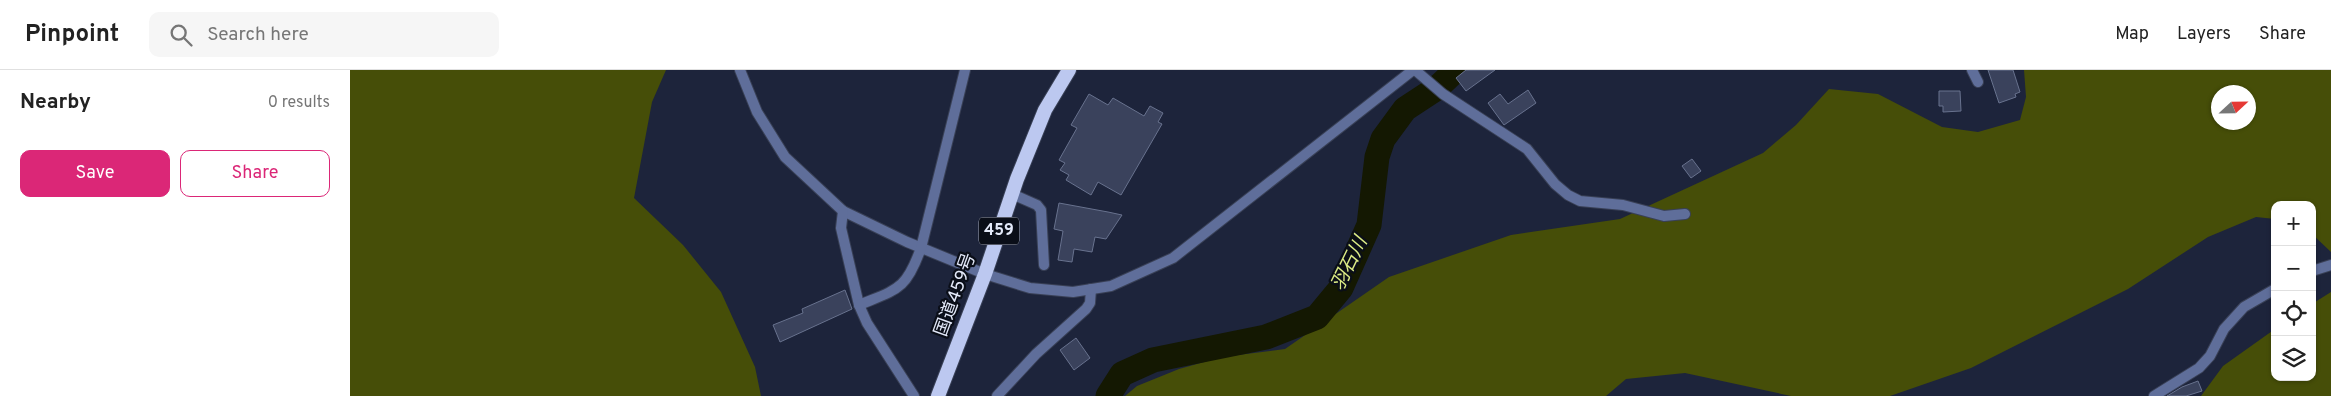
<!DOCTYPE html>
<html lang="en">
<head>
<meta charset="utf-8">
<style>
	body { margin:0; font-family:Overpass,"Noto Sans JP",sans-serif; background:#f6f6f6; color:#222 }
	.controls { position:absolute; right:15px; bottom:15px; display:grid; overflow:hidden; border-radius:10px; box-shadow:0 1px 4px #0004 }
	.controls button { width:45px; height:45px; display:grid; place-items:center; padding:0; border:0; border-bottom:1px solid #e0e0e0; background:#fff; color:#222; font:25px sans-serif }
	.compass { position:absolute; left:1861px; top:15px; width:45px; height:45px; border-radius:50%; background:#fff; box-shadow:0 1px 4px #0004; rotate:68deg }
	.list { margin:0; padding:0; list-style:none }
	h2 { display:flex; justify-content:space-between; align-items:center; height:65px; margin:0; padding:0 20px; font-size:21px }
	h2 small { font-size:16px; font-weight:400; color:#767676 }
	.actions { display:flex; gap:10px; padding:15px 20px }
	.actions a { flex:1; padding:11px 0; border:1px solid #db2777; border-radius:10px; text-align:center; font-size:18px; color:#db2777 }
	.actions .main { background:#db2777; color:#fff }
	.icon { flex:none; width:28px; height:28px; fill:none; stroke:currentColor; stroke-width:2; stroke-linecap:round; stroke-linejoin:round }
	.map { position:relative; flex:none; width:1981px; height:326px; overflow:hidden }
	header { display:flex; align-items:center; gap:30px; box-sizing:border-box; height:70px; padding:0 25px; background:#fff; border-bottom:1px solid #e0e0e0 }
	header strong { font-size:24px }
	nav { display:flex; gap:28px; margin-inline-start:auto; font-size:18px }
	.search { width:350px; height:45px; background:#f6f6f6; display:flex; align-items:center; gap:12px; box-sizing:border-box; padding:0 18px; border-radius:10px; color:#767676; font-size:19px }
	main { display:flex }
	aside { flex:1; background:#fff }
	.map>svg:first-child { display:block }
	.green { fill:#464e08; fill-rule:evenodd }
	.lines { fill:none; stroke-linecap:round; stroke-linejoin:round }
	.river { stroke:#141802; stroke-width:25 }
	.building { fill:#3a425c; stroke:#68728e }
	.minor-casing { stroke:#394056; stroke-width:12 }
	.tertiary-casing { stroke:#394056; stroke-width:12 }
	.trunk-casing { stroke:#394056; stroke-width:16 }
	.minor { stroke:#5f6e9a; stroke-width:10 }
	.tertiary { stroke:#5f6e9a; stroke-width:10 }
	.trunk { stroke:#bcc8f0; stroke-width:14 }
	.labels { text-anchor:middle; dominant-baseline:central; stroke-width:4.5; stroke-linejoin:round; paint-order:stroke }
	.shield { fill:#0a0e18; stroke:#a2a7b6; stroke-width:1 }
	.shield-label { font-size:16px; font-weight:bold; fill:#e3e9f9 }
	.street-label { font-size:18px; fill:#e3e9f9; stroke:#0a0e18 }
	.water-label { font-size:19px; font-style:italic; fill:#dcec85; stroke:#0a0e18 }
</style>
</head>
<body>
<header>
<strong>Pinpoint</strong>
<div class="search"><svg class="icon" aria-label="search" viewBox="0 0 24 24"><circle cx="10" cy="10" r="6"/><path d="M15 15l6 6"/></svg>Search here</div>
<nav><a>Map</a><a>Layers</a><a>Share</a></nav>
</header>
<main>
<aside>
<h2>Nearby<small>0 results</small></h2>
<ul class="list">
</ul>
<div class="actions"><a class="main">Save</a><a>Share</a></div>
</aside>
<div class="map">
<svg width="1981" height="326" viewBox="0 0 1981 326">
	<rect width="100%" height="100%" fill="#1d243b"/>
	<!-- green -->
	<g class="green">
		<path d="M0,0H316L302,32L284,128L333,175L371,222L405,297L411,326H0Z"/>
		<path d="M1674,0H1981V182L1962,164V135H1925V149L1906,147L1858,167L1778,219L1621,298L1540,326H1441L1335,303L1276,309L1256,326H775L787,316L829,299L872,287L935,279L1039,207L1161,165L1270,149L1413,83L1446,55L1479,19L1528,24L1592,57L1628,62L1670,50L1676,27ZM1868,22H1898V52H1868Z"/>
		<path d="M1981,222V326H1851L1873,296L1925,259V307H1962V234Z"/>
	</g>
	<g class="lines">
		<!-- river -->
		<path class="river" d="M758,326L772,304L803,290L916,267L967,247L991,218L1019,155L1027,87L1033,69L1055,39L1087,18L1106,0"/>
	</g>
	<!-- building -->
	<g class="building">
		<path d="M1116,0H1145L1116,21L1106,8Z"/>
		<path d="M1638,0H1663L1670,22L1665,24L1666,27L1649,33Z"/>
		<path d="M1178,20L1186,33L1154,55L1138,33L1150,24L1158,34Z"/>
		<path d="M1589,21H1610L1611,41L1593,42V36H1589Z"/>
		<path d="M739,24L758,35L763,28L794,46L800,36L813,43L808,52L812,54L771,125L748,112L741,125L716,110L719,105L710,100L715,93L709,90L727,58L721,55Z"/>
		<path d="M1342,89L1351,101L1341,108L1332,96Z"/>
		<path d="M709,133L758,142L772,145L756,169L745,167L742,182L724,179L722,192L708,190L713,161L704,159Z"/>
		<path d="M495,220L502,239L430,272L423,255L453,243L452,239Z"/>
		<path d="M726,268L740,288L724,300L710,280Z"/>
		<path d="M1848,311L1852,321L1836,326H1817L1832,317Z"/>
	</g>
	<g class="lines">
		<!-- minor casing -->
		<g class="minor-casing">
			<g id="minor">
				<path d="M390,0L407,42L435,87L493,141L557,172L635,204"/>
				<path d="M1065,0L1093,24L1177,79L1205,114L1218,125L1230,131L1273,135L1314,146L1335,144"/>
				<path d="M1622,0L1628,12"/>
				<path d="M662,124L687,135L691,140L694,195"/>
				<path d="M493,141L491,158L509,235L517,253L564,326"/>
				<path d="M1962,201L1981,195"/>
				<path d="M509,235C548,219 556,220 571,178L615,0"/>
				<path d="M647,326L686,284L736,239L740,233L741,219"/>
				<path d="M1804,326L1849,298L1860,286L1874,259L1894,237L1925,219"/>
			</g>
		</g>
		<!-- tertiary casing -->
		<g class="tertiary-casing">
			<path id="tertiary" d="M635,204L680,218L723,222L761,216L823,188L1063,0"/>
		</g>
		<!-- trunk casing -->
		<g class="trunk-casing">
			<path id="trunk" d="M588,326L635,204L667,109L695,40L719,0"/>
		</g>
		<!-- minor -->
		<use href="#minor" class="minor"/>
		<!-- tertiary -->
		<use href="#tertiary" class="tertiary"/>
		<!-- trunk -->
		<use href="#trunk" class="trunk"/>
	</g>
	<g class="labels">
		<!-- shield labels -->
		<rect class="shield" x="629" y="147.5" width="40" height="27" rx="4"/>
		<g class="shield-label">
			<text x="649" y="161">459</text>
		</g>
		<!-- street labels -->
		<g class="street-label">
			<text transform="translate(606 225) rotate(-70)">国道459号</text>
		</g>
		<!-- water labels -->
		<g class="water-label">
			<text transform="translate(1000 194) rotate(-64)">羽石川</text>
		</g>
	</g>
</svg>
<div class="controls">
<button>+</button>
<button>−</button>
<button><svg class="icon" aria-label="locate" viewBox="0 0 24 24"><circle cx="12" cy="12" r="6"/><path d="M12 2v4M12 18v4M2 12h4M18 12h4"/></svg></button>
<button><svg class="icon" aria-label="layers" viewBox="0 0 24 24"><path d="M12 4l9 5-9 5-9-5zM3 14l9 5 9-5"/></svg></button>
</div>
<svg class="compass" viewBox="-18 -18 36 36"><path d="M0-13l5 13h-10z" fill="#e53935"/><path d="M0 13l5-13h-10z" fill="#767676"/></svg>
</div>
</main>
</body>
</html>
